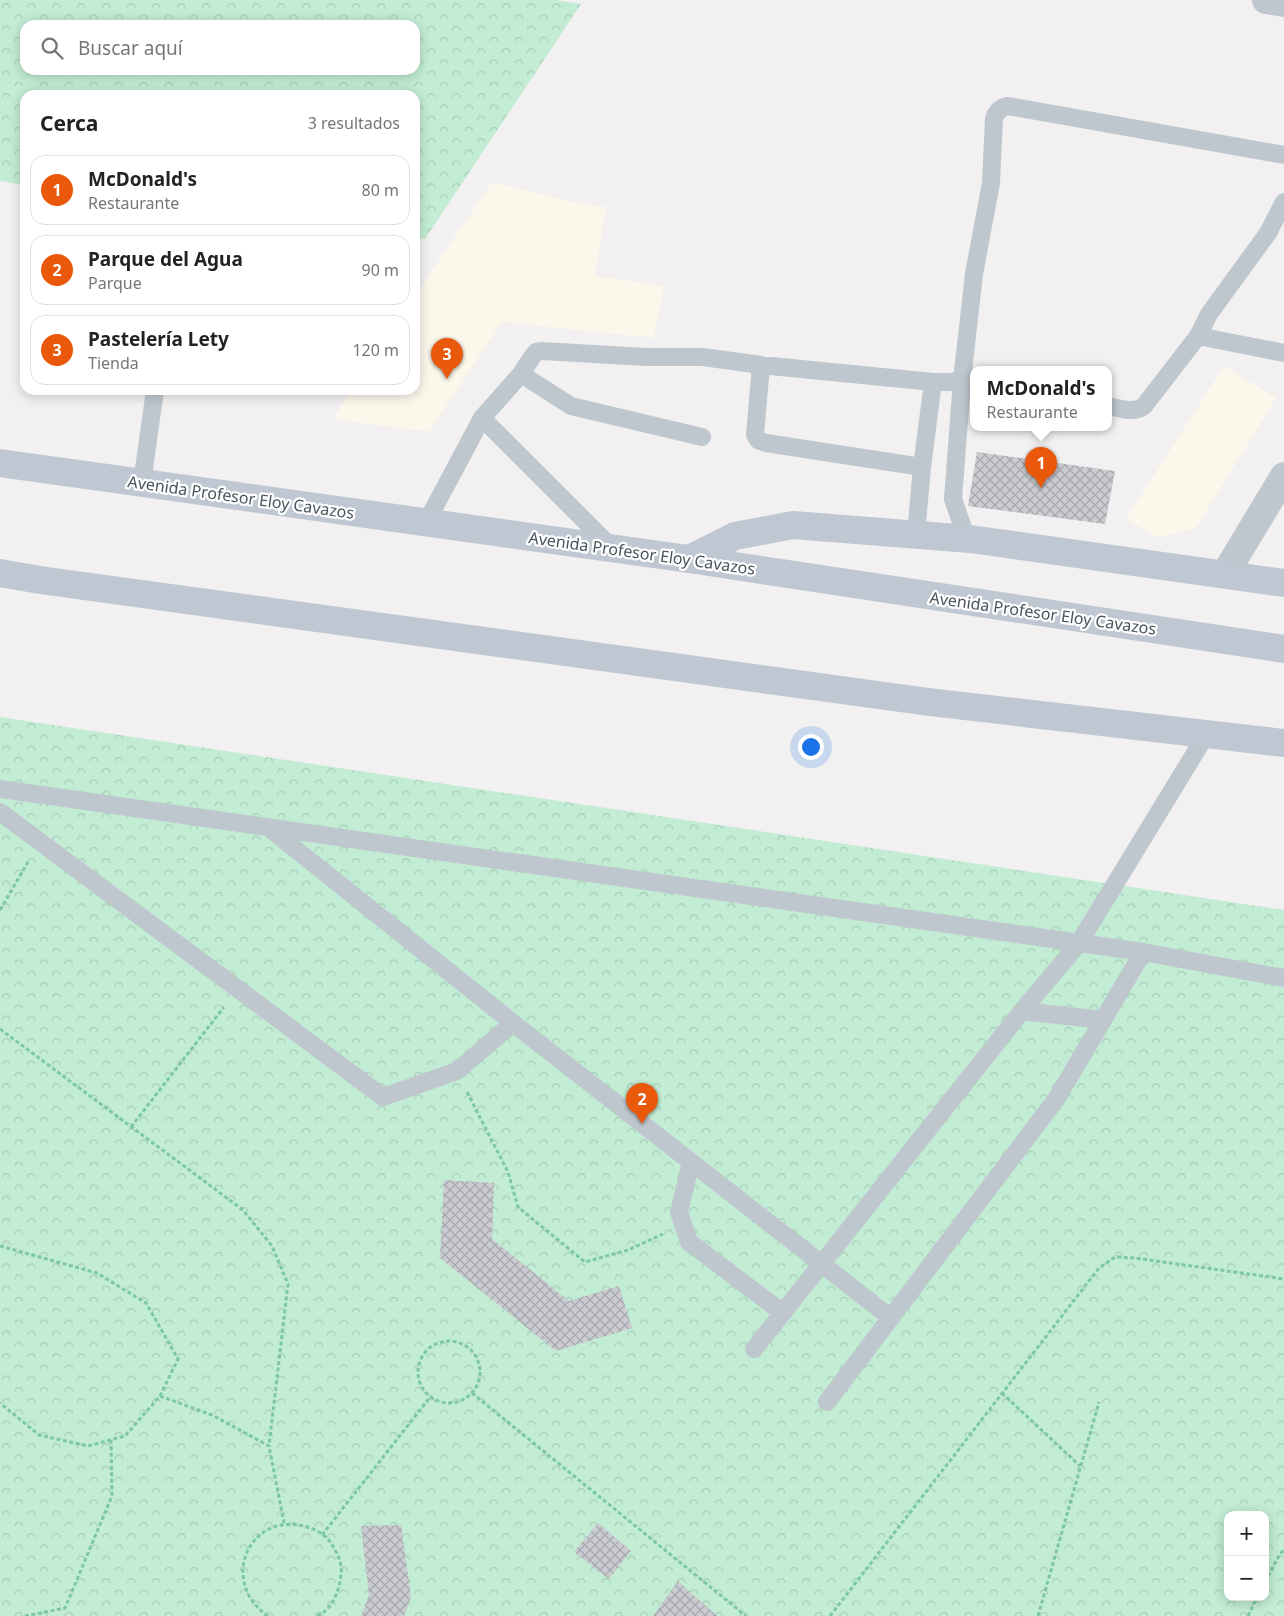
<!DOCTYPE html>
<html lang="es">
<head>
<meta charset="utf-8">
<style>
	body { margin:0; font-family:"Noto Sans",sans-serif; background:#f2f2f2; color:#222 }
	.controls { position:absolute; right:15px; bottom:15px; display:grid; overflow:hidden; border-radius:10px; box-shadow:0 2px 12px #0003 }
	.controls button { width:45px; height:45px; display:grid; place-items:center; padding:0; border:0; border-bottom:1px solid #e0e0e0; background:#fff; color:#222; font:25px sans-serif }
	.you { position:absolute; left:810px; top:746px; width:18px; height:18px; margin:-12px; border:4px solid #fff; border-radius:50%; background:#1a73e8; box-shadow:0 0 0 8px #1a73e833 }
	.badge { display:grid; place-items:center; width:32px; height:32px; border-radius:50%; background:#ea580c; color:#fff; font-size:16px; font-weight:700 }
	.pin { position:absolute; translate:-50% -41px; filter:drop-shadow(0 1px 2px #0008) }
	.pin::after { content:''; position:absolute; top:26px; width:18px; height:15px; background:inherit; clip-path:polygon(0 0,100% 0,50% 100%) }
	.popup { position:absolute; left:970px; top:366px; width:142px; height:65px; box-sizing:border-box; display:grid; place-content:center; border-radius:10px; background:#fff; filter:drop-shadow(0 1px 4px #0005); font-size:16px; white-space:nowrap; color:#767676 }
	.popup b { font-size:19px; color:#222 }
	.popup::after { content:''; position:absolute; left:50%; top:100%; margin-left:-10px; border:10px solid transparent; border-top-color:#fff }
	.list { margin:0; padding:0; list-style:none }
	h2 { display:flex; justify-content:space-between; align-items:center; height:65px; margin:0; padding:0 20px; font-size:21px }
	h2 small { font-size:16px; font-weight:400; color:#767676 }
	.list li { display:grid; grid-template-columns:32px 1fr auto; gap:15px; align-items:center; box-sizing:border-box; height:70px; margin:0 10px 10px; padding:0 10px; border:1px solid #e0e0e0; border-radius:15px }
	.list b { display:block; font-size:19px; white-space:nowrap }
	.list p { margin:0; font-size:16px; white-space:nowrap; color:#767676 }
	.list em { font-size:16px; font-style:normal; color:#767676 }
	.icon { flex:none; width:28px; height:28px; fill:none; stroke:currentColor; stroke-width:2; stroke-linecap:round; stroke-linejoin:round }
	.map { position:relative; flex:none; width:1284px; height:1616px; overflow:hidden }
	.search { position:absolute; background:#fff; box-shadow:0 2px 12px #0003; left:20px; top:20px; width:400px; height:55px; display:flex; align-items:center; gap:12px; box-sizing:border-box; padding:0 18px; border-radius:15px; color:#767676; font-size:19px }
	.panel { position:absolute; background:#fff; box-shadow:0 2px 12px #0003; left:20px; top:90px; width:400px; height:305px; border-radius:15px }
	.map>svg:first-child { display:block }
	.commercial { fill:#fbf7eb }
	.park { fill:url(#park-crowns); fill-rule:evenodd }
	.building { fill:url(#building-cross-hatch) }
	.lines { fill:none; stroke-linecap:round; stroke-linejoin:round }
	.path { stroke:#7cc8a3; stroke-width:3; stroke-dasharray:4 2.5; stroke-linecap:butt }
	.lane { stroke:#bfc7ce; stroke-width:18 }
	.street { stroke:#bfc7ce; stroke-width:28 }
	.secondary { stroke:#bfc8d2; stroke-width:28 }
	.labels { text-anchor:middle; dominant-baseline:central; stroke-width:4.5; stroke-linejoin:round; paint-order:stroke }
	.street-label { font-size:16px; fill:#49535c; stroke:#fff }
</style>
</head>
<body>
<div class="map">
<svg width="1284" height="1616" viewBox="0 0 1284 1616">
	<defs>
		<pattern id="park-crowns" width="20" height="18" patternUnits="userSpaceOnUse" patternTransform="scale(1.25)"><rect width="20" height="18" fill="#c2ecd3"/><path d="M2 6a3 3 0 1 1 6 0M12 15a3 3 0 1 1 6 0" fill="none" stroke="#a8ccb8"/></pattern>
		<pattern id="building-cross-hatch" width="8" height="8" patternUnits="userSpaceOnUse" patternTransform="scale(1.25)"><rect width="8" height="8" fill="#caccd2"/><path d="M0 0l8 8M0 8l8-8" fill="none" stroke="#a6a8ae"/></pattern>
	</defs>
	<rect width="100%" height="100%" fill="#f2f0f0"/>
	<!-- commercial -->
	<g class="commercial">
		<path d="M492,182L575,202L606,207L595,276L664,286L654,338L502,322L429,432L333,419L352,390H415V296Z"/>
		<path d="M1224,366L1276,398L1196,528L1159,538L1126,519Z"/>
	</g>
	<!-- park -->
	<g class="park">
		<path d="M0,0H556L581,4L425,239L415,238V95H25V185L0,181ZM25,25H415V70H25Z"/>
		<path d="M0,717L1284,910V1616H0ZM1228,1515H1265V1597H1228Z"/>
	</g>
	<!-- building -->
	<g class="building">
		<path d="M977,452L1115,471L1105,524L968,506Z"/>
		<path d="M444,1180L494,1183L492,1239L569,1301L619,1286L632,1328L556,1351L440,1258Z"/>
		<path d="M598,1523L631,1551L609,1579L574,1552Z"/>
		<path d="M401,1525L411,1597L404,1616H361L369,1595L361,1526Z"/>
		<path d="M678,1581L717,1616H653Z"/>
	</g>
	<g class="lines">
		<!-- path -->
		<g class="path">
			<path d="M0,910L28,862"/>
			<path d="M0,1029L243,1210L272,1246L288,1284L269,1446"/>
			<path d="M467,1092L508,1172L518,1207L585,1262L628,1250L663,1234"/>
			<path d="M131,1127L224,1007"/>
			<path d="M0,1246L97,1273L146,1303L178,1359L160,1396L125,1436L88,1446L39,1435L0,1403"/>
			<circle cx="449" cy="1372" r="31"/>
			<path d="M472,1393L746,1616"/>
			<path d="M1002,1393L1080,1466"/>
			<path d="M160,1396L212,1415L269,1446L284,1523"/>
			<path d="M322,1535L431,1396"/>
			<path d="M1265,1582L1280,1554L1284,1550"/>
			<path d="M25,1616L65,1608L112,1496L111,1440"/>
			<path d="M268,1616C216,1580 252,1507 310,1528C318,1530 327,1537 331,1543C337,1553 343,1564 341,1575C339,1591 333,1609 317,1616"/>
			<path d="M830,1616L1099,1268L1115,1257L1135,1258L1284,1279"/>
			<path d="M1038,1616L1099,1402"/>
			<path d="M1248,1616L1257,1597"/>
		</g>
		<!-- lane -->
		<g class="lane">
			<path d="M1198,336L1284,353"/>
			<path d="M761,365L755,435L758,440L766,443L922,467"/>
			<path d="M521,374L571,406L702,437"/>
			<path d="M1108,406C1120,408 1134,414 1144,406L1198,336L1209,314L1268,233L1284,202"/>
			<path d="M482,418L613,549"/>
			<path d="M142,483L155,390"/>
			<path d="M426,523L482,418L521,374L532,357L536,352L542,351L646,357H703L761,365L933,382H951L971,378"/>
			<path d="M916,534L922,467L933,382"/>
			<path d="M970,539L963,528L953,499L962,380L974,274L991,183L994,118C997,111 1001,107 1008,106L1284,155"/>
			<path d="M0,789L1143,952L1284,978"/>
			<path d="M0,812L383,1097L457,1071L513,1023"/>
			<path d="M269,828L513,1023L891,1318"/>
			<path d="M1022,1011L1103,1020"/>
			<path d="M691,1162L679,1212L689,1242L783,1313"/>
			<path d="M754,1349L1022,1011L1079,943L1206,735"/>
			<path d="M827,1402L1057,1098L1143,952"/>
		</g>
		<!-- street -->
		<g class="street">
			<path d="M1266,0L1284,3"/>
			<path d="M1225,574L1284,476"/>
		</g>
		<!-- secondary -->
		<g class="secondary">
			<path d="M0,463L689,559L1284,649"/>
			<path d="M689,559L735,536L793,525L970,539L1284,583"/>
			<path d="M0,573L40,580L929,702L1284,743"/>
		</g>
	</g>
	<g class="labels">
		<!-- street labels -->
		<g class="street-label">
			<text transform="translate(241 497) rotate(8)">Avenida Profesor Eloy Cavazos</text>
			<text transform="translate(642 553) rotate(8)">Avenida Profesor Eloy Cavazos</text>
			<text transform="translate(1043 613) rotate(8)">Avenida Profesor Eloy Cavazos</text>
		</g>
	</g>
</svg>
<div class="controls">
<button>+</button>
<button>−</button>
</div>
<div class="you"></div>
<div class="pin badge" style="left:1041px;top:488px">1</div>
<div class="popup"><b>McDonald's</b>Restaurante</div>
<div class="pin badge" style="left:642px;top:1124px">2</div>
<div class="pin badge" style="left:447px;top:379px">3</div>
<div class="search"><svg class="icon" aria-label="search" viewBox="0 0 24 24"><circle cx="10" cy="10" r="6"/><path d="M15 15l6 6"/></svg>Buscar aquí</div>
<section class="panel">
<h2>Cerca<small>3 resultados</small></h2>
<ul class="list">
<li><span class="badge">1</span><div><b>McDonald's</b><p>Restaurante</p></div><em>80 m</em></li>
<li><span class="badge">2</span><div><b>Parque del Agua</b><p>Parque</p></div><em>90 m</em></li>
<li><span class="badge">3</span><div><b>Pastelería Lety</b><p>Tienda</p></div><em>120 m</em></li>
</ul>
</section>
</div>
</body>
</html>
